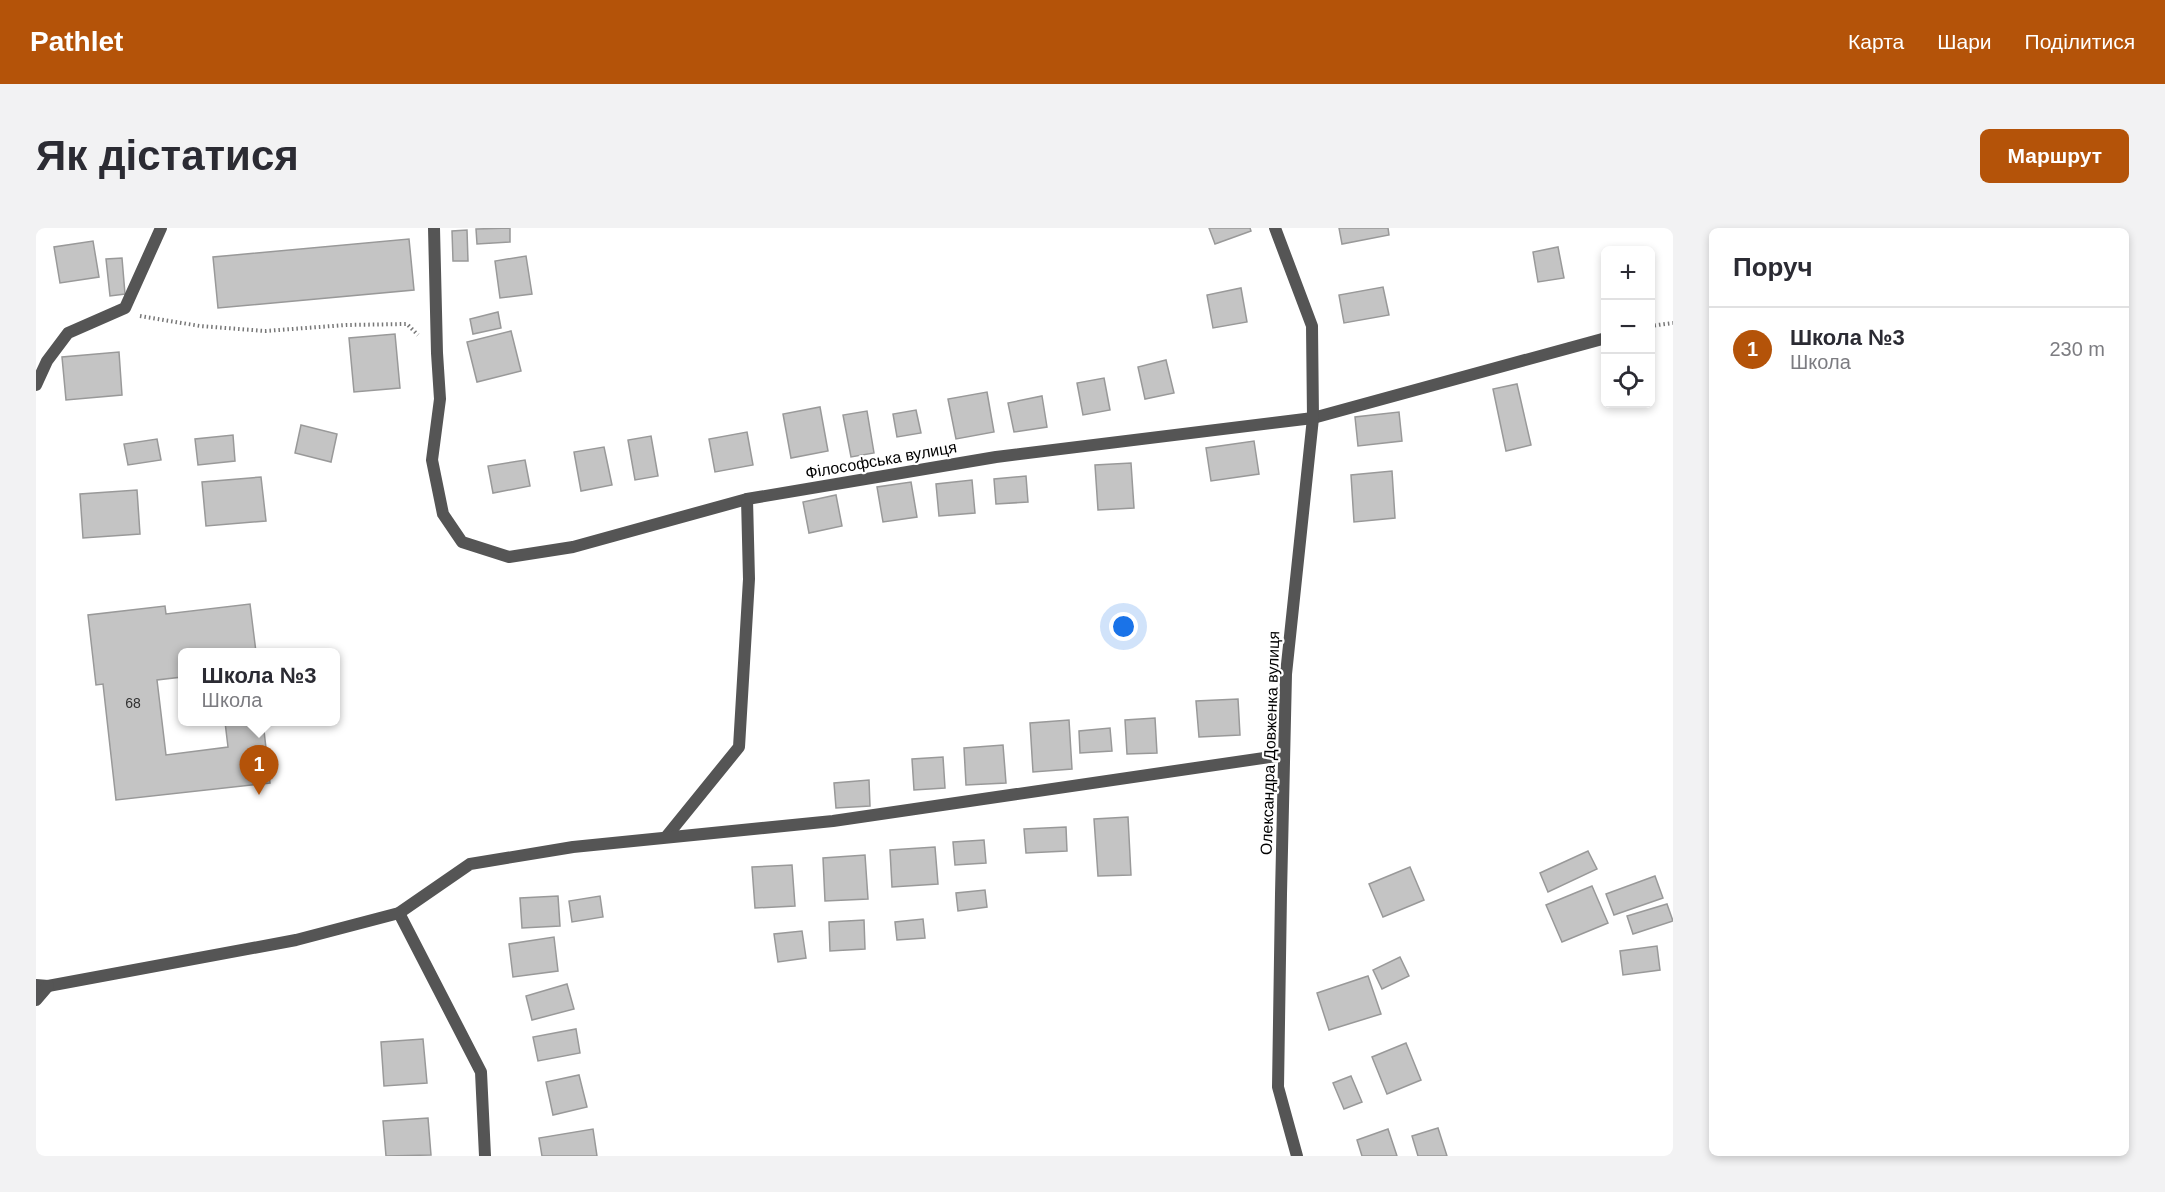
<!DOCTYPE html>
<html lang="uk">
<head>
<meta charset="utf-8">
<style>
	body { margin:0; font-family:Arial,sans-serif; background:#f2f2f3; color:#2b2b33 }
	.controls { position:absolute; right:18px; top:18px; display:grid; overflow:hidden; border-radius:9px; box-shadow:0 3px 9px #0003 }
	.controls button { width:54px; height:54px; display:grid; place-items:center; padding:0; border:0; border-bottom:2px solid #e1e1e2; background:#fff; color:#2b2b33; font:30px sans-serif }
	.you { position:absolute; left:1088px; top:399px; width:21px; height:21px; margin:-15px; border:4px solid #fff; border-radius:50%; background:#1a73e8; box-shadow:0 0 0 9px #1a73e833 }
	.badge { display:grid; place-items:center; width:39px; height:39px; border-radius:50%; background:#b45309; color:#fff; font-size:20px; font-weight:700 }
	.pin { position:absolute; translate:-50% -50px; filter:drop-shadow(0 2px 3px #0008) }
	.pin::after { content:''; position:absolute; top:32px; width:21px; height:18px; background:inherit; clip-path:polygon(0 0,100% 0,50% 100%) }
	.popup { position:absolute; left:142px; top:420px; width:162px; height:78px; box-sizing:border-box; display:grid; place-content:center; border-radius:9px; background:#fff; filter:drop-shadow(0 2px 4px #0005); font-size:20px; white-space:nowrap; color:#7c7c81 }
	.popup b { font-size:22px; color:#2b2b33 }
	.popup::after { content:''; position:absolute; left:50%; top:100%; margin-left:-12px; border:12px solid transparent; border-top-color:#fff }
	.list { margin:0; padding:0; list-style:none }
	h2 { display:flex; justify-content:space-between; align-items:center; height:78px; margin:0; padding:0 24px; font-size:26px }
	h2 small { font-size:20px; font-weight:400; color:#7c7c81 }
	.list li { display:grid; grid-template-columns:39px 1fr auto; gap:18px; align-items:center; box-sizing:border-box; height:84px; padding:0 24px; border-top:2px solid #e1e1e2 }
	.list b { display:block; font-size:22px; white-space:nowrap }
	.list p { margin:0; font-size:20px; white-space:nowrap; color:#7c7c81 }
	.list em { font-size:20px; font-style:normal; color:#7c7c81 }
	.icon { flex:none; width:33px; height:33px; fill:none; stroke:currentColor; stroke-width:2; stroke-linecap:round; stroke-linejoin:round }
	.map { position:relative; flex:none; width:1637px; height:928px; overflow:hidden; border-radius:9px }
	header { display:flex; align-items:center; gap:36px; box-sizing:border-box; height:84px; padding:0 30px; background:#b45309; color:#fff }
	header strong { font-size:28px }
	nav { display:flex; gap:33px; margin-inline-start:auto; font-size:21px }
	.intro { display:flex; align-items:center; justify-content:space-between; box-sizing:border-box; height:144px; padding:0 36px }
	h1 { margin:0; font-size:42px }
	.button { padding:15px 27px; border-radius:9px; background:#b45309; color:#fff; font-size:21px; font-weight:700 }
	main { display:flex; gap:36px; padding:0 36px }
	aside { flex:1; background:#fff; border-radius:9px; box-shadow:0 3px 9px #0003 }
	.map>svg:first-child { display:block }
	.building { fill:#c4c4c4; stroke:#999; stroke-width:1.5 }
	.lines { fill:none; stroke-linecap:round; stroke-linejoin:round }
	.path { stroke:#777; stroke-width:4; stroke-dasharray:1.5 3; stroke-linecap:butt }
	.street { stroke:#555; stroke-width:12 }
	.labels { text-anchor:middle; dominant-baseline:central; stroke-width:4.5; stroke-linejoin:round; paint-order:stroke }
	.number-label { font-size:14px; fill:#313131 }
	.street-label { font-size:16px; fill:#000; stroke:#fff }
</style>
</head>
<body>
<header>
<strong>Pathlet</strong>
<nav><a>Карта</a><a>Шари</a><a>Поділитися</a></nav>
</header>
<div class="intro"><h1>Як дістатися</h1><a class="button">Маршрут</a></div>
<main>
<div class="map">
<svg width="1637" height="928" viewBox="0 0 1637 928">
	<rect width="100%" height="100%" fill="#fff"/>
	<!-- building -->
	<g class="building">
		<path d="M474,0V14L441,16L440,1Z"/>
		<path d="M1173,0H1214L1215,3L1179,16Z"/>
		<path d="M1303,0H1352L1353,7L1306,16Z"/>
		<path d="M431,2L432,33H417L416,3Z"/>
		<path d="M373,11L378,62L182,80L177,29Z"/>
		<path d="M57,13L63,49L24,55L18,19Z"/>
		<path d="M1522,19L1528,50L1502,54L1497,24Z"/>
		<path d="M490,28L496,66L464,70L459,33Z"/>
		<path d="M86,30L89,66L74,68L70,31Z"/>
		<path d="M1347,59L1353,87L1308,95L1303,67Z"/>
		<path d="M1205,60L1211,94L1177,100L1171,67Z"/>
		<path d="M462,84L465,100L437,106L434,91Z"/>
		<path d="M475,103L485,143L441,154L431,114Z"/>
		<path d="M359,106L364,160L318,164L313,110Z"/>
		<path d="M83,124L86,167L30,172L26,129Z"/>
		<path d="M1130,132L1138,165L1109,171L1102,139Z"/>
		<path d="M1068,150L1074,182L1047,187L1041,155Z"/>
		<path d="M1481,156L1495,217L1470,223L1457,161Z"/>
		<path d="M951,164L958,204L920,211L912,171Z"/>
		<path d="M1006,168L1011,199L978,204L972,175Z"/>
		<path d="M784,179L792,223L755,230L747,186Z"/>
		<path d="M880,182L885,205L861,209L857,186Z"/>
		<path d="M831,183L838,225L815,229L807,187Z"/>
		<path d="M1363,184L1366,213L1322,218L1319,189Z"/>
		<path d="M265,197L301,206L295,234L259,225Z"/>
		<path d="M711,204L717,237L679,244L673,211Z"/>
		<path d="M197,207L199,233L162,237L159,211Z"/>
		<path d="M615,208L622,248L599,252L592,212Z"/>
		<path d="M121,211L125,232L92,237L88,216Z"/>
		<path d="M1218,213L1223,246L1175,253L1170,220Z"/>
		<path d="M568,219L576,257L545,263L538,224Z"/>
		<path d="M489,232L494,258L457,265L452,238Z"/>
		<path d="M1095,235L1098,280L1062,282L1059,237Z"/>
		<path d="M1356,243L1359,290L1318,294L1315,247Z"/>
		<path d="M990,248L992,274L960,276L958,251Z"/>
		<path d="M225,249L230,293L170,298L166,254Z"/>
		<path d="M936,252L939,285L903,288L900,256Z"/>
		<path d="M875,254L881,289L847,294L841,259Z"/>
		<path d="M101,262L104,306L47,310L44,266Z"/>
		<path d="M800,267L806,298L773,305L767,274Z"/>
		<path d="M214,376L220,424H146V449L121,452L130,527L192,519L189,494H227L234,555L80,572L67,456L60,457L52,387L129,378L130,386Z"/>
		<path d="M1202,471L1204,507L1163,509L1160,473Z"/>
		<path d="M1119,490L1121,525L1091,526L1089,492Z"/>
		<path d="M1033,492L1036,541L997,544L994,495Z"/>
		<path d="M1074,500L1076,523L1044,525L1043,503Z"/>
		<path d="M967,517L970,555L930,557L928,520Z"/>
		<path d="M907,529L909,560L878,562L876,531Z"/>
		<path d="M833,552L834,578L800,580L798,555Z"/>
		<path d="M1092,589L1095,647L1062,648L1058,591Z"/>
		<path d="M1030,599L1031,623L990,625L988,601Z"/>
		<path d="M948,612L950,635L919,637L917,614Z"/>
		<path d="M899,619L902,656L856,659L854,622Z"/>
		<path d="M1552,623L1561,641L1512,664L1504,645Z"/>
		<path d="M829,627L832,671L789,673L787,630Z"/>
		<path d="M756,637L759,678L719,680L716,639Z"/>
		<path d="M1374,639L1388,672L1347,689L1333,656Z"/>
		<path d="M1619,648L1627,670L1578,687L1570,666Z"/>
		<path d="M1556,658L1572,695L1526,714L1510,677Z"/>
		<path d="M949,662L951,679L922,683L920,665Z"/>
		<path d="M522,668L524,698L486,700L484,670Z"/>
		<path d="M564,668L567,689L536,694L533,673Z"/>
		<path d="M1631,676L1637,693L1597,706L1591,688Z"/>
		<path d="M887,691L889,710L861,712L859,694Z"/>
		<path d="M828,692L829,721L794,723L793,694Z"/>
		<path d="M766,703L770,730L742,734L738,706Z"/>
		<path d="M518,709L522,743L477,749L473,716Z"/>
		<path d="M1621,718L1624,742L1587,747L1584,723Z"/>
		<path d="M1364,729L1373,748L1346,761L1337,742Z"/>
		<path d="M1332,748L1345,786L1293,802L1281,765Z"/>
		<path d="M531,756L538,781L496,792L490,768Z"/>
		<path d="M540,801L544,825L502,833L497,809Z"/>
		<path d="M387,811L391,855L348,858L345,814Z"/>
		<path d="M1370,815L1385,852L1351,866L1336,829Z"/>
		<path d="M543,847L551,879L517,887L510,854Z"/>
		<path d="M1315,848L1326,874L1308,881L1297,855Z"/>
		<path d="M392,890L395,927L350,928L347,893Z"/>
		<path d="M1402,900L1411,928H1382L1376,908Z"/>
		<path d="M557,901L561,928H506L503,910Z"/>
		<path d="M1352,901L1361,928H1326L1321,912Z"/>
	</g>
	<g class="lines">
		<!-- path -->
		<g class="path">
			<path d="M104,88L164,98L229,103L310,97L371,96L382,107"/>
			<path d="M1614,98L1637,95"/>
		</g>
		<!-- street -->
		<g class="street">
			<path d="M398,0L401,125L404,171L396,232L407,286L426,314L473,329L537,319L711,271L960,229L1277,190L1570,110"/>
			<path d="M1239,0L1276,98L1277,190L1250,446L1245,666L1242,859L1261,928"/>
			<path d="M0,157L11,133L32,105L89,80L125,0"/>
			<path d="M630,609L703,519L713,351L711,271"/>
			<path d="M363,685L445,844L449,928"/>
			<path d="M0,757L12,758L260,712L363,685L434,636L537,619L797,593L1248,527"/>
			<path d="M0,772L12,758"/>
		</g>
	</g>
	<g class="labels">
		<!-- number labels -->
		<g class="number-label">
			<text x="97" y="475">68</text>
		</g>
		<!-- street labels -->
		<g class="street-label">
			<text transform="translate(845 232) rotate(-10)">Філософська вулиця</text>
			<text transform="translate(1234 515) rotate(-88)">Олександра Довженка вулиця</text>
		</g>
	</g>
</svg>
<div class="controls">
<button>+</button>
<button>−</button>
<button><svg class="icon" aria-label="locate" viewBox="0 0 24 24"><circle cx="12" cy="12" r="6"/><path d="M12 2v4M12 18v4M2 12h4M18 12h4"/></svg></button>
</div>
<div class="you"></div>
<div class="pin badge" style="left:223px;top:567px">1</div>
<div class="popup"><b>Школа №3</b>Школа</div>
</div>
<aside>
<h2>Поруч<small></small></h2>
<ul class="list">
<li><span class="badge">1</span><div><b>Школа №3</b><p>Школа</p></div><em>230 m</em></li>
</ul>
</aside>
</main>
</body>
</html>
